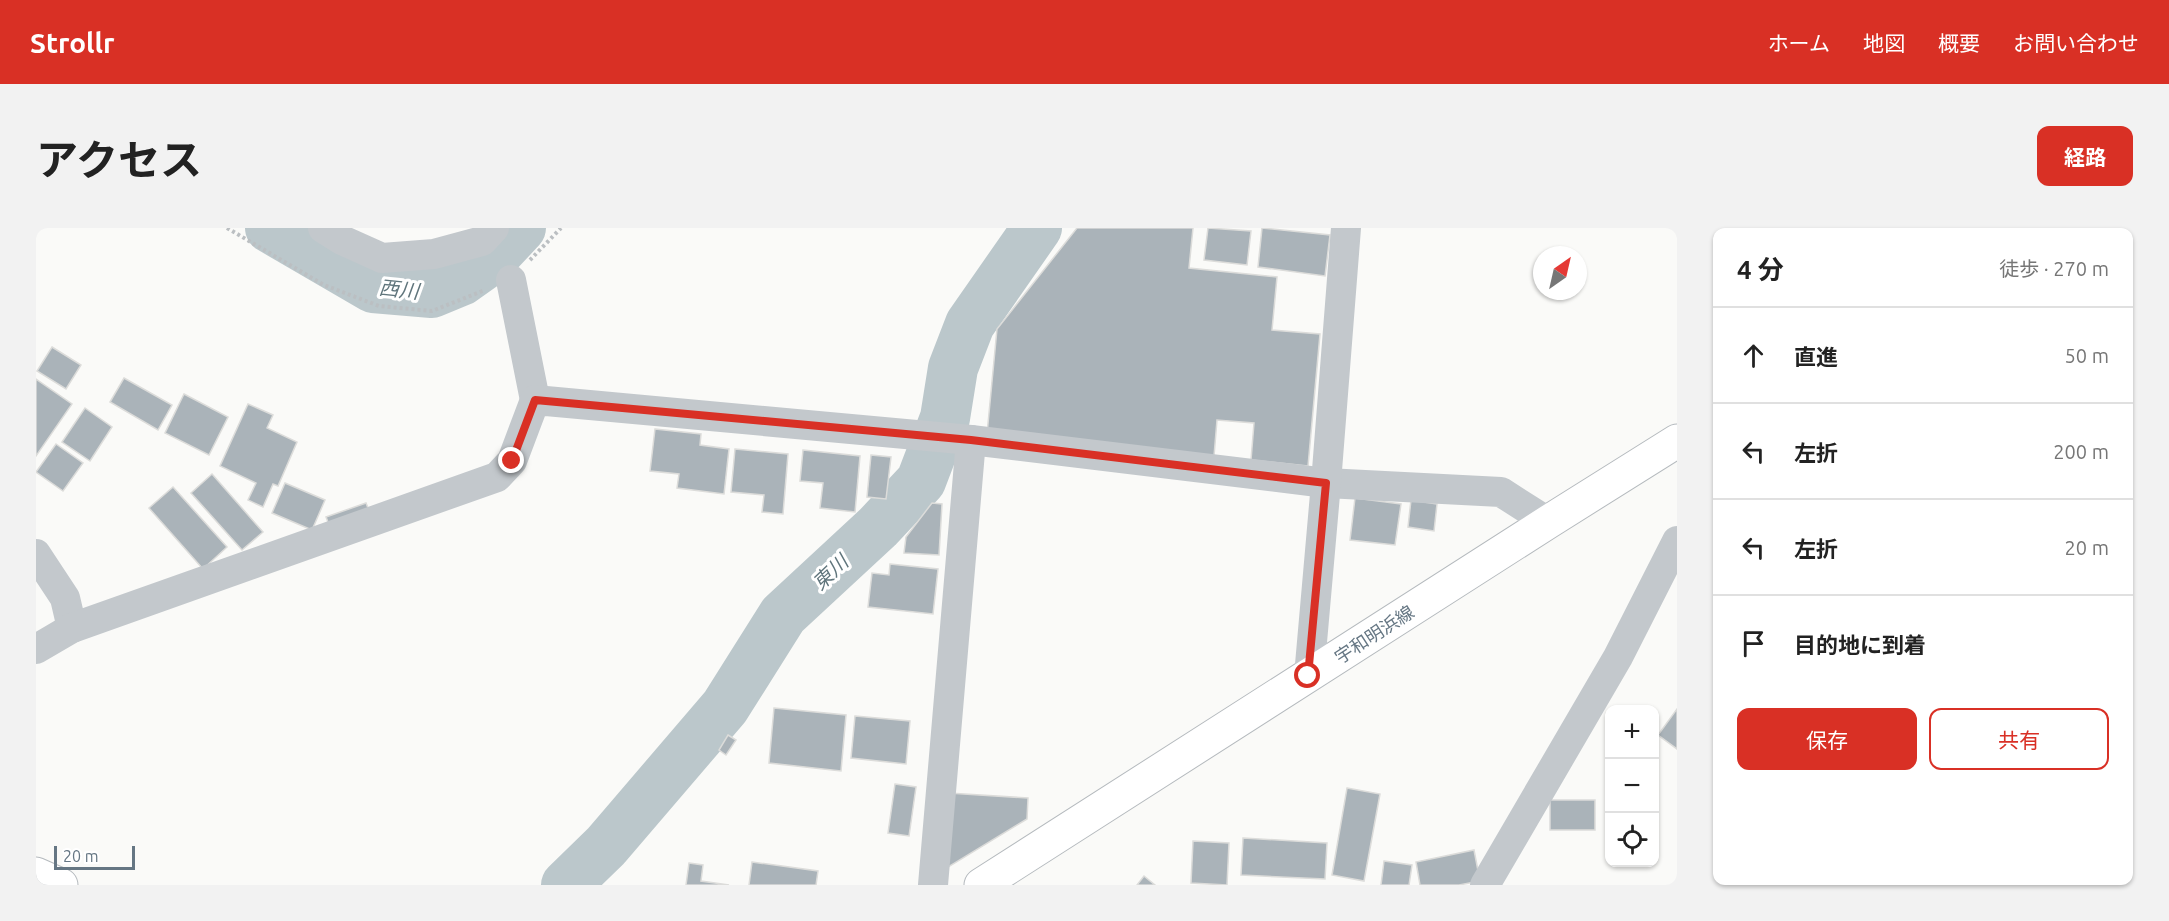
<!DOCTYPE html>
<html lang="ja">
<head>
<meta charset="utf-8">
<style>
	body { margin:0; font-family:Ubuntu,"Noto Sans JP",sans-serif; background:#f2f2f2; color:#222 }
	.controls { position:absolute; right:18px; bottom:18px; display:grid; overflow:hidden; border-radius:12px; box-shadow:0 2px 4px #0004 }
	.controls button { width:54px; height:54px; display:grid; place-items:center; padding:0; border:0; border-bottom:2px solid #e0e0e0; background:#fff; color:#222; font:30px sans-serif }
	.compass { position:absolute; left:1497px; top:18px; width:54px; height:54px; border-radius:50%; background:#fff; box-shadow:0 2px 4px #0004; rotate:34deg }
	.scale { position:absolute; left:18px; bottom:15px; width:81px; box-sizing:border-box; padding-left:6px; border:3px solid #657683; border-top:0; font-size:16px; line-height:21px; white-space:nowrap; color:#657683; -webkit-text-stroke:4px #fff; paint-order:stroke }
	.stop { position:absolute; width:18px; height:18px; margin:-14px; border:4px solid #d93025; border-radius:50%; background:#fff }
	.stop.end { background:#d93025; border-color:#fff; box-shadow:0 2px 6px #0008 }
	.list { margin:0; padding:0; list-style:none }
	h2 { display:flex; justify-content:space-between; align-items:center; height:78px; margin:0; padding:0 24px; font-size:26px }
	h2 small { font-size:20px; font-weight:400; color:#767676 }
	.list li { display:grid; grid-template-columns:39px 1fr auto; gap:18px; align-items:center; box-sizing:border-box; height:96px; padding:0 24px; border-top:2px solid #e0e0e0 }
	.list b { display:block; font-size:22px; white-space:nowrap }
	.list em { font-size:20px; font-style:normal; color:#767676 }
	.actions { display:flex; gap:12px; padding:18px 24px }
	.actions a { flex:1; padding:14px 0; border:2px solid #d93025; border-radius:12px; text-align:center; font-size:21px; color:#d93025 }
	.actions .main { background:#d93025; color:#fff }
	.icon { flex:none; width:33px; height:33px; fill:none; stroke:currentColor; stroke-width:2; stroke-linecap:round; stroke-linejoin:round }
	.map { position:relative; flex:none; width:1641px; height:657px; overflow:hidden; border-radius:12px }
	header { display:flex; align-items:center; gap:36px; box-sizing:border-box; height:84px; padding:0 30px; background:#d93025; color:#fff }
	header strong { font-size:28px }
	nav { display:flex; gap:33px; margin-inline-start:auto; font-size:21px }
	.intro { display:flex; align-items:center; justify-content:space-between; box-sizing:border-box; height:144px; padding:0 36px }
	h1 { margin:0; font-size:42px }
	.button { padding:15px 27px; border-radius:12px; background:#d93025; color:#fff; font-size:21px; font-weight:700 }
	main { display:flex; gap:36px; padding:0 36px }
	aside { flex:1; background:#fff; border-radius:12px; box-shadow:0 2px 4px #0004 }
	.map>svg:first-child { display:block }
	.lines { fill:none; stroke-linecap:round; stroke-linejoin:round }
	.river { stroke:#bbc7cb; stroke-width:50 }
	.building { fill:#aab3b9; stroke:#dcdcda; stroke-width:1.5 }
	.major-casing { stroke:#b5babe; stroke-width:35 }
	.path { stroke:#bbbfc2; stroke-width:4; stroke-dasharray:3 3; stroke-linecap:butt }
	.minor { stroke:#c3c8cc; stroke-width:30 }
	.major { stroke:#fff; stroke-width:33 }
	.route { stroke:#d93025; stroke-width:8 }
	.labels { text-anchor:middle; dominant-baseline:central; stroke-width:6; stroke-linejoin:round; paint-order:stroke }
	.street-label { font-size:18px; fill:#657683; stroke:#fff }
	.water-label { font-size:20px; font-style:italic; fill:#60757c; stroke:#fff }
</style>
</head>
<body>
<header>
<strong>Strollr</strong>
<nav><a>ホーム</a><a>地図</a><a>概要</a><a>お問い合わせ</a></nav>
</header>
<div class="intro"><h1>アクセス</h1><a class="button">経路</a></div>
<main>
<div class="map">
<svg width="1641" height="657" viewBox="0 0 1641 657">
	<rect width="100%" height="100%" fill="#fafaf8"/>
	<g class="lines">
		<!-- river -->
		<g class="river">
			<path d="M234,0L337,60L396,65L425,53L456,31L485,0"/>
			<path d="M530,657L570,618L689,479L747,387L842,299L885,253L909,190L917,140L934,96L1001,0"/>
		</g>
	</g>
	<!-- building -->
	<g class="building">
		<path d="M1041,0H1157L1153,40L1241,49L1236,102L1284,106L1272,238L1215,232L1218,195L1181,192L1178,228L951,206L961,101Z"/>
		<path d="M1172,0L1215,3L1211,37L1168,32Z"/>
		<path d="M1226,0L1294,7L1289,48L1222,39Z"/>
		<path d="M16,119L45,137L30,161L1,143Z"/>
		<path d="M88,150L136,177L122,202L74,174Z"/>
		<path d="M0,151L36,176L0,228Z"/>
		<path d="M148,166L192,189L173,227L129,205Z"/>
		<path d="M212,176L237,187L231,200L261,214L242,258L237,256L227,279L212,272L220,255L184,238Z"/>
		<path d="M49,180L76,199L54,233L26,214Z"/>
		<path d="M619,201L665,206L664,217L693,221L688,266L641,260L643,246L614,243Z"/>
		<path d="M20,216L47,235L27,263L0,244Z"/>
		<path d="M699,221L752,226L747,286L726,284L728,267L695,264Z"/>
		<path d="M767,222L824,228L819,284L784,280L787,255L764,253Z"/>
		<path d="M835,227L855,229L850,271L831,269Z"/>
		<path d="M176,246L227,304L206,322L155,265Z"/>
		<path d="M249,255L289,272L276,302L236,285Z"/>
		<path d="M137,259L191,319L167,341L113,280Z"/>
		<path d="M1319,270L1365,276L1359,317L1314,312Z"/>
		<path d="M1375,272L1401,276L1398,303L1372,299Z"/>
		<path d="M330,275L334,285L294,299L290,289Z"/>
		<path d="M896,275L906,276L903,327L868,325L870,309Z"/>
		<path d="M854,336L902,341L897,386L832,379L836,345L853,347Z"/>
		<path d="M738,480L810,487L805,543L733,535Z"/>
		<path d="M1641,481V521L1622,507Z"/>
		<path d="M819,488L874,493L870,536L815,530Z"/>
		<path d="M692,507L700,512L690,527L683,522Z"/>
		<path d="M859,556L880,559L873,608L852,605Z"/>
		<path d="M1311,560L1344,566L1328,653L1296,647Z"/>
		<path d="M912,565L992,570L991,591L909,641Z"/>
		<rect x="1514" y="572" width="45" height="30"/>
		<path d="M1207,610L1291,615L1289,651L1205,647Z"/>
		<path d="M1157,613L1193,615L1191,657L1155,655Z"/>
		<path d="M1438,622L1444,653L1423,657H1384L1380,634Z"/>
		<path d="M1348,633L1376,637L1373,657H1345Z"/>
		<path d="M716,634L782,643L780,657H713Z"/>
		<path d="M653,635L667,637L665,653L693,657H650Z"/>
		<path d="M1108,648L1119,657H1101Z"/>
	</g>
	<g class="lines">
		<!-- major casing -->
		<g class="major-casing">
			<g id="major">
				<path d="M0,646L25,657"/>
				<path d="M945,657L1512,294L1641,213"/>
			</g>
		</g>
		<!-- path -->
		<g class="path">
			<path d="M191,0L288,57L343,78L396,83L449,62"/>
			<path d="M494,32L525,0"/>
		</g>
		<!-- minor -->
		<g class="minor">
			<path d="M287,0L306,12L346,30L398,26L446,13L458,0"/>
			<path d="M475,52L499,172"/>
			<path d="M0,326L29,370L36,400"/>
			<path d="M0,421L36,400L461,249L476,233L499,172L935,212L1290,255L1465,264L1512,294"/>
			<path d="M1273,448L1290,255L1310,0"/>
			<path d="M897,657L935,212"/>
			<path d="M1449,657L1582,429L1641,313"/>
		</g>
		<!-- major -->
		<use href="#major" class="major"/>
	</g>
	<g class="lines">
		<!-- route -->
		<path class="route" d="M476,233L499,172L935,212L1290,255L1272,448"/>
	</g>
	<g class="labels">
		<!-- street labels -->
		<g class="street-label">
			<text transform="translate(1338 406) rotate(-33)">宇和明浜線</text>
		</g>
		<!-- water labels -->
		<g class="water-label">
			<text transform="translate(363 61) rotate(6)">西川</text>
			<text transform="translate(794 344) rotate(-43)">東川</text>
		</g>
	</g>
</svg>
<div class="controls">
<button>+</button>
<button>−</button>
<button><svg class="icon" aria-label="locate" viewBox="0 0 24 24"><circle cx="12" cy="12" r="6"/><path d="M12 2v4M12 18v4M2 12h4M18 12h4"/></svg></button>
</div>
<svg class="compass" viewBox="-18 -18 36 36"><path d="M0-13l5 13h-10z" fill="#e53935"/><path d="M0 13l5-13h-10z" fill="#767676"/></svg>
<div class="scale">20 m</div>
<div class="stop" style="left:1272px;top:448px"></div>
<div class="stop end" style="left:476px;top:233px"></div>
</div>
<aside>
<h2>4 分<small>徒歩 · 270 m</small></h2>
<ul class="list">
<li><svg class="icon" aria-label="ahead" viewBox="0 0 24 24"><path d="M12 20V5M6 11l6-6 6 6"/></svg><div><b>直進</b></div><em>50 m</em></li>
<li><svg class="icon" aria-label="left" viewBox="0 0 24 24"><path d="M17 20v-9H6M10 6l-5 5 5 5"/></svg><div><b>左折</b></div><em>200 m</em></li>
<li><svg class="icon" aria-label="left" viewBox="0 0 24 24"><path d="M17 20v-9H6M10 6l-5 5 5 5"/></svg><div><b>左折</b></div><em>20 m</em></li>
<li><svg class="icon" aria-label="arrive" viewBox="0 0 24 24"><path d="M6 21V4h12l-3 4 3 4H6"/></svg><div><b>目的地に到着</b></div></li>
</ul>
<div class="actions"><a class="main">保存</a><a>共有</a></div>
</aside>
</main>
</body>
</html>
